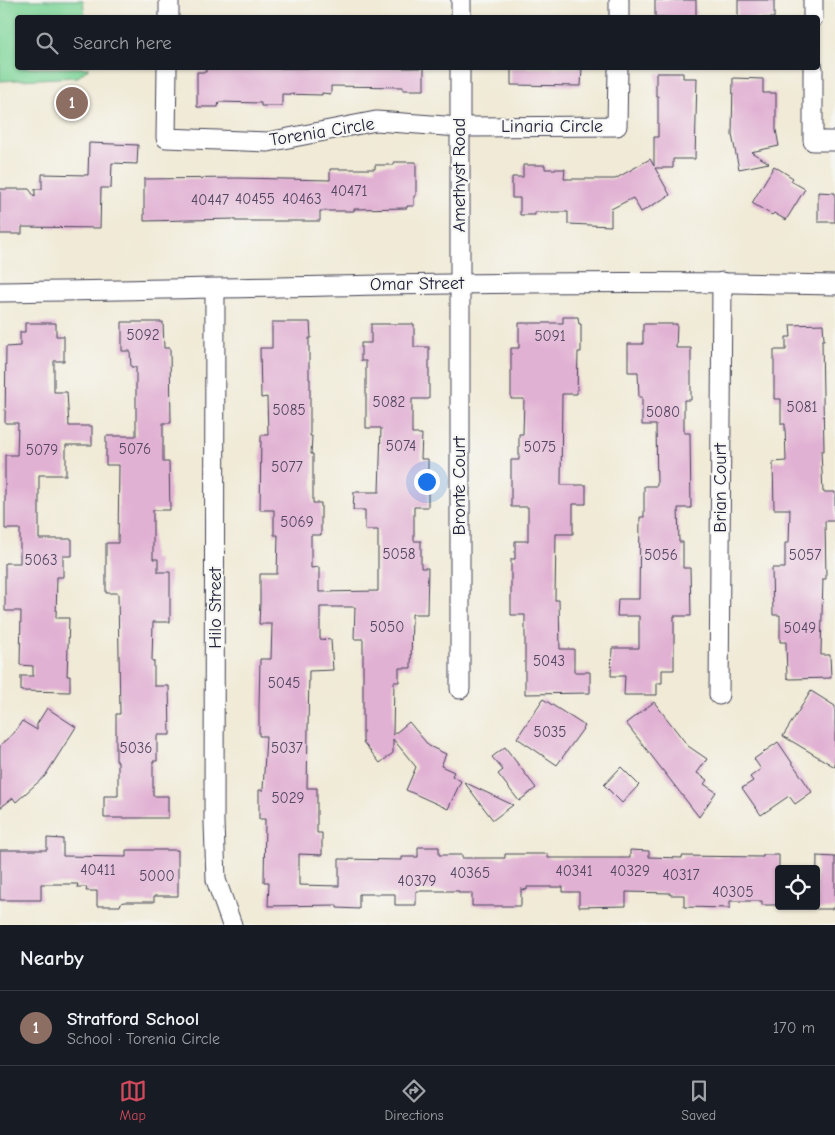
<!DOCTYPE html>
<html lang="en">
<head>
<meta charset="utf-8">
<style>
	body { margin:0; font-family:"Comic Neue",sans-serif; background:#20242c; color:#f1f3f6 }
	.controls { position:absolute; right:15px; bottom:15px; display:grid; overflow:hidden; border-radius:5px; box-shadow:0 1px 4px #0004 }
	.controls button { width:45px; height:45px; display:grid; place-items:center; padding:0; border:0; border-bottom:1px solid #363941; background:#171b24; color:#f1f3f6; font:25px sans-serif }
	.you { position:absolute; left:426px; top:481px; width:18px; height:18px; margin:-12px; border:4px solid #fff; border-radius:50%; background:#1a73e8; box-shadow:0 0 0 8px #1a73e833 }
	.badge { display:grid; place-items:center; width:32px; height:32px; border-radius:50%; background:#d1495b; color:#fff; font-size:16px; font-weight:700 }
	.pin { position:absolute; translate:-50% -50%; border:2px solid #fff; box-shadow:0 1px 5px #0006 }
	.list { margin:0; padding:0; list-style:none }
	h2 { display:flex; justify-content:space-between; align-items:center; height:65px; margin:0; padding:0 20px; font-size:21px }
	h2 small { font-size:16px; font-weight:400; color:#9ea1a6 }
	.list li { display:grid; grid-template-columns:32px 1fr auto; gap:15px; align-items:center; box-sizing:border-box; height:75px; padding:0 20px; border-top:1px solid #363941 }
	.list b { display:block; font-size:19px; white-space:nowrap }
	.list p { margin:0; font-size:16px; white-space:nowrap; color:#9ea1a6 }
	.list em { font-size:16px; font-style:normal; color:#9ea1a6 }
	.icon { flex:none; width:28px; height:28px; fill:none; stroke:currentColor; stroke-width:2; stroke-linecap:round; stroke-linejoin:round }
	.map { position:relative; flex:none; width:835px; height:925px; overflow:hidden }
	.search { position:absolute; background:#171b24; box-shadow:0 1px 4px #0004; left:15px; right:15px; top:15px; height:55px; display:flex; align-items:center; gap:12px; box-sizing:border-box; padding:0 18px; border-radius:5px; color:#9ea1a6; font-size:19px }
	.sheet { height:140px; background:#171b24 }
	nav { display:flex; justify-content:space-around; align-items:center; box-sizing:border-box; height:70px; border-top:1px solid #363941; background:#171b24; font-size:14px; color:#9ea1a6 }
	nav a { display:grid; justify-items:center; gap:2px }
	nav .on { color:#d1495b }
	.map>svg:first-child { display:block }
	.green { fill:#7fd599; stroke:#507c6a }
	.building { fill:#e1b1d3 }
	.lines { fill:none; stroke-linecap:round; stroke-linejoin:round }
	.street-casing { stroke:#414052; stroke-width:21 }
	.street { stroke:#fff; stroke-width:19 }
	.labels { text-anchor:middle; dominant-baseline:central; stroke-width:4.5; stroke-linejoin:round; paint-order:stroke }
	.number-label { font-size:15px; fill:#524661 }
	.street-label { font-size:18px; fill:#22223b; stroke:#f6f6f2 }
</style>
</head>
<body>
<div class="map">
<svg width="835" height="925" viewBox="0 0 835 925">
	<rect width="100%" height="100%" fill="#f6f6f2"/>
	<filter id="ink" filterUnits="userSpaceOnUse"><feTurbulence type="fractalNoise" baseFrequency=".02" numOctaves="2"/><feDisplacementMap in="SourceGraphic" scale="10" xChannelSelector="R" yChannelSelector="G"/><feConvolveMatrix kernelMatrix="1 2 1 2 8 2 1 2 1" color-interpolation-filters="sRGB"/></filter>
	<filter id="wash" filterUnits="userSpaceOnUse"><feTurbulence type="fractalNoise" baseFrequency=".0096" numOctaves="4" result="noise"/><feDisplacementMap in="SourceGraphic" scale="20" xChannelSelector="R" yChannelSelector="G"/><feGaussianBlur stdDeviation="1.12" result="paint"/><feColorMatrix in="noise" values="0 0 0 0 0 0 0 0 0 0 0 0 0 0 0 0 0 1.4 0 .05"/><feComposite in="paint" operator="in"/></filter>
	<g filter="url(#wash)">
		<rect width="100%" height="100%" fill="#f0ead6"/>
		<!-- green -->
		<path class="green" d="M0,0H83L85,17L18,18V68H89L78,77L0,81Z"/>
		<g id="blocks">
			<!-- building -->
			<g class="building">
				<path d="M655,0H696V18L655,17Z"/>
				<rect x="738" y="0" width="36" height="18"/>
				<path d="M206,68H424V90H403V87L331,86V94L322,93V95L282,94V106H261V103L219,102L218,107H197V72H206Z"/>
				<path d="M511,68H582L581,86L511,85Z"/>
				<path d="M656,73H683V78H697L695,159H673V168H655L670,195L641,212L633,198L611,209V226L568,224V212H535V215H520V198H512V177H523V165H545V169H565L564,179H615L650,159L654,166V137H658V96H656Z"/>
				<path d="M733,78L763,79V93H776V130L779,146L751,152L769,163L739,169L732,135Z"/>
				<path d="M89,143L138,145L137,164L112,163L111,188H101L100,228L22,227V234H0V189H29L35,197V189H42V174L88,175Z"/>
				<path d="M394,162H416V196H414V206H407V208L354,209V211H320V221H235V219L144,221V179L239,178L330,180V169H375V165H394Z"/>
				<path d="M774,166L793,178L791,181L805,189L786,220L774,213L772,215L752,203Z"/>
				<path d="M818,192L835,193V222H818Z"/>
				<path d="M563,317H578L579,324H581V352H578L577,394H562L561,485H586V504H573V534H556L555,600H559L560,649H574V672H590V693L525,694V615H511V559H515V541H528V507H511V460H519V434H523L524,399H511V348H519V323H563Z"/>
				<path d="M122,322H163L164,348H170L171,423H163V462H169L170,510H153V559H158V572H170V622H153L152,661H154V686H169L170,735H157V761H153V796H168V818H104V796H118V761H116V714H120L118,593H106V543H118L119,465H106V436H136V367H131L130,351H122Z"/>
				<path d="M272,322H310L311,338H309V379H310V436H312L311,454H313V503H321V535H311V568L319,567V592L378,591V530H365V510H353L354,492H379L381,428H366V361H361V343H371V324H414V347H429V399H412V434H422L421,459H428V507H414V541H421V568H428L427,614H412L411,668H399V682H394L393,735L409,722L429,746L446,754L441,766L454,772L452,776L461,781L448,809L406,790L416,767L393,739V753L380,763L363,742V639H354L355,607H320V639L331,640L333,670L309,671L307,788H317V833H322V855L299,854V885L339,886V859L402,860V857H418V847H439V855H462V858H505V854H548V858H630V850L649,851V857L682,858V856L763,857V855H779V905H762V901H730V908L684,907V895H670V893L626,892V906L579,907V892H563V887H527V890L521,889V906H472V893H459V891H416V905H395V894H359V909L337,908V905L268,906L269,882H264L265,819H259V790H263L266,736H259V706L260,659H271L272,624H259L260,603V574H277L278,535H274V510H260L261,435H268L267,397L261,398L260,348H272Z"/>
				<path d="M25,323H56V336H64V361H54V392H67L69,426H92V445H66V475H39V539H72V556H63V577H57L56,618H69L67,676H70V692L21,691V676H33V666L20,665L21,611H5V563H20V529H5V455H17L18,423H5L6,347L20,346V332H25Z"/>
				<path d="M643,324H677L676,348H691V400H684V433H690L691,508H678L679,542H683V568H690L691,616H674V670H662V683H657V695H624L625,676H611L612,648H639V616H617L618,599H639L640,517H644V486H657L656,425H642V397H639L638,372H628V344H643Z"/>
				<path d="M823,324L824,340H822L824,451H821L823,492H835V521H825L826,579H823L821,651V655H830L831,678L790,679L787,678L786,642H780V615H773L772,568H785V543H789L790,509H774L773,462L786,461L785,424H781V399H774V350H786V337H791L790,325Z"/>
				<path d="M811,691L835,706V767L783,736Z"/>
				<path d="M543,699L585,726L557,765L517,738Z"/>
				<path d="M654,702L688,746L707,759L697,773L707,780L704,784L716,792L699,817L626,723Z"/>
				<path d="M47,708L76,727L45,776L16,802L13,798L0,808V745L14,733L22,721L37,730V724Z"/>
				<path d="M778,742L812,792L795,804L789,796L761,815L742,788L753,781L750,777L761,769L754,759Z"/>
				<path d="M505,747L536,788L519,801L498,774L503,770L492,757Z"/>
				<path d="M621,767L639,785L622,803L604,785Z"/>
				<path d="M464,782L513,805L493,820Z"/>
				<path d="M47,838L63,839V856L126,857V850H178V896H154V902H124L121,903L120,906H97V891H86L87,887H77L78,884H41V900H0V850H47Z"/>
				<path d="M817,856L835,857V908H832V909H816Z"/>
			</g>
		</g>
	</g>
	<g filter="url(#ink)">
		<use href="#blocks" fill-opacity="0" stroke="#414052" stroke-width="1"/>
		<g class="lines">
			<!-- street casing -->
			<g class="street-casing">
				<g id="street">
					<path d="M169,18V0"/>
					<path d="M461,18V0"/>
					<path d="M619,18V0"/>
					<path d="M813,18V0"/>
					<path d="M167,68L166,138L268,142L376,121L459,127L617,126L618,68"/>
					<path d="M460,68V689"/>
					<path d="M813,68V141H835"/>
					<path d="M215,289L214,822L216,880L232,925"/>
					<path d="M0,292C278,288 557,278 835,285"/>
					<path d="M719,695L722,282"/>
				</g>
			</g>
			<!-- street -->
			<use href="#street" class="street"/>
		</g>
	</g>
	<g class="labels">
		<!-- number labels -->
		<g class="number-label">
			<text x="349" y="191">40471</text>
			<text x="255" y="199">40455</text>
			<text x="302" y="199">40463</text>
			<text x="210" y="200">40447</text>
			<text x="143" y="335">5092</text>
			<text x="550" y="336">5091</text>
			<text x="389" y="402">5082</text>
			<text x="802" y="407">5081</text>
			<text x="289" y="410">5085</text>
			<text x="663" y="412">5080</text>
			<text x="401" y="446">5074</text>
			<text x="540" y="447">5075</text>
			<text x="135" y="449">5076</text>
			<text x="42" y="450">5079</text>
			<text x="287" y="467">5077</text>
			<text x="297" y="522">5069</text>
			<text x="399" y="554">5058</text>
			<text x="661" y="555">5056</text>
			<text x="805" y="555">5057</text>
			<text x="41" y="560">5063</text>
			<text x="387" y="627">5050</text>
			<text x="800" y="628">5049</text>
			<text x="549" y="661">5043</text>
			<text x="284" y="683">5045</text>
			<text x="550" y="732">5035</text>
			<text x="136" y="748">5036</text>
			<text x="287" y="748">5037</text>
			<text x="288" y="798">5029</text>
			<text x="98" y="870">40411</text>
			<text x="574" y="871">40341</text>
			<text x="630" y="871">40329</text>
			<text x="470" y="873">40365</text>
			<text x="681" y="875">40317</text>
			<text x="157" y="876">5000</text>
			<text x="417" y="881">40379</text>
			<text x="733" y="892">40305</text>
		</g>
		<!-- street labels -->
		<g class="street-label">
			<text x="552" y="126">Linaria Circle</text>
			<text transform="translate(322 132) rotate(-9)">Torenia Circle</text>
			<text transform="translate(459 175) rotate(-90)">Amethyst Road</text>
			<text transform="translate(417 284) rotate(-1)">Omar Street</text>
			<text transform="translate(459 486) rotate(-90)">Bronte Court</text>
			<text transform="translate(720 488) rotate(-90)">Brian Court</text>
			<text transform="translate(215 608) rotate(-90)">Hilo Street</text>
		</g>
	</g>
</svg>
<div class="controls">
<button><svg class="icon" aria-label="locate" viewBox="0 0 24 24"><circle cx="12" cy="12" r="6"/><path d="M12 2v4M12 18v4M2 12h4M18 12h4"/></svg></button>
</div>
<div class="you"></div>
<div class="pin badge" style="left:72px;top:103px;background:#8d6e63">1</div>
<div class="search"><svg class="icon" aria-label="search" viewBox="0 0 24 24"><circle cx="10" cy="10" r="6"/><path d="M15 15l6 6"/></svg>Search here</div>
</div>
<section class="sheet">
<h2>Nearby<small></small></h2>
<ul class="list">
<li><span class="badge" style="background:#8d6e63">1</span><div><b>Stratford School</b><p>School · Torenia Circle</p></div><em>170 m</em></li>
</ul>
</section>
<nav>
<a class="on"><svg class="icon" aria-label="map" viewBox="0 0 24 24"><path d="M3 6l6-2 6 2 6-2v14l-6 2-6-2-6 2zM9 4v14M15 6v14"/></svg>Map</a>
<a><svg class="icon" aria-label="directions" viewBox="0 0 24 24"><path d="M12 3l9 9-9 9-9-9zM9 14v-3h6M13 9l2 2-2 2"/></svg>Directions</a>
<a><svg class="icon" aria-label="saved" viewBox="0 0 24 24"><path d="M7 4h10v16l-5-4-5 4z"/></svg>Saved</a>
</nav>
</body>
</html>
